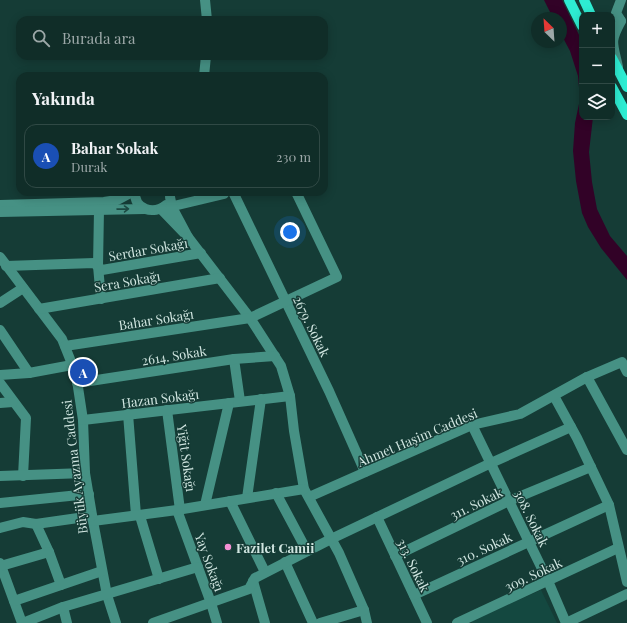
<!DOCTYPE html>
<html lang="tr">
<head>
<meta charset="utf-8">
<style>
	body { margin:0; font-family:"Playfair Display",serif; background:#193530; color:#f1f3f6 }
	.controls { position:absolute; right:12px; top:12px; display:grid; overflow:hidden; border-radius:8px; box-shadow:0 2px 10px #0003 }
	.controls button { width:36px; height:36px; display:grid; place-items:center; padding:0; border:0; border-bottom:1px solid #304945; background:#102d28; color:#f1f3f6; font:20px sans-serif }
	.compass { position:absolute; left:531px; top:12px; width:36px; height:36px; border-radius:50%; background:#102d28; box-shadow:0 2px 10px #0003; rotate:335deg }
	.you { position:absolute; left:290px; top:232px; width:14px; height:14px; margin:-10px; border:3px solid #fff; border-radius:50%; background:#1a73e8; box-shadow:0 0 0 6px #1a73e833 }
	.badge { display:grid; place-items:center; width:26px; height:26px; border-radius:50%; background:#1a73e8; color:#fff; font-size:13px; font-weight:700 }
	.pin { position:absolute; translate:-50% -50%; border:2px solid #fff; box-shadow:0 1px 4px #0006 }
	.list { margin:0; padding:0; list-style:none }
	h2 { display:flex; justify-content:space-between; align-items:center; height:52px; margin:0; padding:0 16px; font-size:17px }
	h2 small { font-size:13px; font-weight:400; color:#9ca8a8 }
	.list li { display:grid; grid-template-columns:26px 1fr auto; gap:12px; align-items:center; box-sizing:border-box; height:64px; margin:0 8px 8px; padding:0 8px; border:1px solid #304945; border-radius:12px }
	.list b { display:block; font-size:15px; white-space:nowrap }
	.list p { margin:0; font-size:13px; white-space:nowrap; color:#9ca8a8 }
	.list em { font-size:13px; font-style:normal; color:#9ca8a8 }
	.icon { flex:none; width:22px; height:22px; fill:none; stroke:currentColor; stroke-width:2; stroke-linecap:round; stroke-linejoin:round }
	.map { position:relative; flex:none; width:627px; height:623px; overflow:hidden }
	.search { position:absolute; background:#102d28; box-shadow:0 2px 10px #0003; left:16px; top:16px; width:312px; height:44px; display:flex; align-items:center; gap:10px; box-sizing:border-box; padding:0 14px; border-radius:12px; color:#9ca8a8; font-size:15px }
	.panel { position:absolute; background:#102d28; box-shadow:0 2px 10px #0003; left:16px; top:72px; width:312px; height:124px; border-radius:12px }
	.map>svg:first-child { display:block }
	.built { fill:#144840 }
	.water { fill:#320227 }
	.lines { fill:none; stroke-linecap:round; stroke-linejoin:round }
	.minor { stroke:#469184; stroke-width:10 }
	.major { stroke:#2eecd2; stroke-width:10 }
	.oneway { stroke:#1c4942 }
	.poi-dot { fill:#f491d4; stroke:#153c36; stroke-width:1.5 }
	.labels { text-anchor:middle; dominant-baseline:central; stroke-width:3; stroke-linejoin:round; paint-order:stroke }
	.street-label { font-size:13px; fill:#d1e6e1; stroke:#153c36 }
	.poi-label { font-size:13px; font-weight:bold; fill:#d1e6e1; stroke:#153c36; text-anchor:start }
</style>
</head>
<body>
<div class="map">
<svg width="627" height="623" viewBox="0 0 627 623">
	<rect width="100%" height="100%" fill="#153c36"/>
	<!-- built -->
	<path class="built" d="M541,590L557,623H472L471,621Z"/>
	<!-- water -->
	<path class="water" d="M544,0H562L582,41V117H593L589,152L592,182L597,209L610,236L627,256V280L601,248L588,227L582,213L576,181L573,151L575,123L580,99L578,76L570,51L561,34V18H553Z"/>
	<g class="lines">
		<!-- minor -->
		<g class="minor">
			<path d="M205,0L207,20"/>
			<path d="M621,21L616,13L621,0"/>
			<path d="M618,67C613,43 609,43 621,21"/>
			<path d="M204,76L206,56"/>
			<path d="M135,192C134,210 154,215 166,205"/>
			<path d="M233,192L329,391L365,472"/>
			<path d="M0,205L104,202L117,200L132,192"/>
			<path d="M161,209L224,194L203,192"/>
			<path d="M161,209L188,237L172,207L170,197"/>
			<path d="M99,210L98,266L101,299"/>
			<path d="M0,212L144,209"/>
			<path d="M188,237L250,318L281,366L290,396L294,431L304,489L339,553L364,610L367,623"/>
			<path d="M0,257L62,339L76,374L83,420L85,473L93,521L107,595L116,623"/>
			<path d="M6,266L94,263L102,270L201,253"/>
			<path d="M0,303L23,288"/>
			<path d="M39,309L220,278"/>
			<path d="M0,330L29,373"/>
			<path d="M65,346L250,318L337,277L296,192"/>
			<path d="M234,359L240,401"/>
			<path d="M0,375L29,373L72,365"/>
			<path d="M587,377L627,450"/>
			<path d="M0,383L26,418L23,476"/>
			<path d="M77,383L234,359L275,356"/>
			<path d="M554,396L577,438L609,505L627,582"/>
			<path d="M0,403L13,402"/>
			<path d="M167,410L180,510"/>
			<path d="M128,414L136,515"/>
			<path d="M83,420L290,396"/>
			<path d="M472,425L548,581L566,623"/>
			<path d="M0,476L85,473"/>
			<path d="M276,493L307,551"/>
			<path d="M309,497L472,425L520,414L587,377L622,362L627,372"/>
			<path d="M247,498L261,399"/>
			<path d="M230,501L265,572"/>
			<path d="M0,503L89,494"/>
			<path d="M205,505L229,403"/>
			<path d="M177,510L211,603L217,623"/>
			<path d="M140,516L159,579"/>
			<path d="M377,517L427,623"/>
			<path d="M93,521L177,510L304,489"/>
			<path d="M36,524L49,552L61,585"/>
			<path d="M0,528L23,522L36,524L92,516"/>
			<path d="M395,556L509,501L591,467"/>
			<path d="M285,562L313,623"/>
			<path d="M0,563L22,623"/>
			<path d="M1,566L49,552"/>
			<path d="M253,581L265,623"/>
			<path d="M414,595L609,505"/>
			<path d="M14,601L102,571"/>
			<path d="M63,607L67,623"/>
			<path d="M23,623L63,607L198,567"/>
			<path d="M153,623L249,589L255,578L331,539L491,463L571,427"/>
			<path d="M320,623L364,610"/>
			<path d="M457,623L618,548"/>
			<path d="M566,623L627,594"/>
		</g>
		<!-- major -->
		<g class="major">
			<path d="M569,0L582,26"/>
			<path d="M584,0L591,15"/>
			<path d="M612,58L627,87"/>
			<path d="M612,87L627,115"/>
		</g>
	</g>
	<!-- one-way arrows -->
	<defs><path id="oneway-shaft" d="M-6 0H5M1.5-3L5.5 0L1.5 3" fill="none" stroke-width="1.6" stroke-linecap="round" stroke-linejoin="round"/></defs>
	<use class="oneway" href="#oneway-shaft" transform="translate(123 209) rotate(-1)"/>
	<!-- markers -->
	<circle class="poi-dot" cx="228" cy="547" r="4"/>
	<g class="labels">
		<!-- street labels -->
		<g class="street-label">
			<text transform="translate(148 249) rotate(-10)">Serdar Sokağı</text>
			<text transform="translate(127 281) rotate(-10)">Sera Sokağı</text>
			<text transform="translate(156 319) rotate(-9)">Bahar Sokağı</text>
			<text transform="translate(312 326) rotate(64)">2679. Sokak</text>
			<text transform="translate(174 355) rotate(-9)">2614. Sokak</text>
			<text transform="translate(160 398) rotate(-7)">Hazan Sokağı</text>
			<text transform="translate(417 437) rotate(-23)">Ahmet Haşim Caddesi</text>
			<text transform="translate(187 458) rotate(82)">Yiğit Sokağı</text>
			<text transform="translate(74 467) rotate(-97)">Büyük Ayazma Caddesi</text>
			<text transform="translate(476 503) rotate(-26)">311. Sokak</text>
			<text transform="translate(532 518) rotate(64)">308. Sokak</text>
			<text transform="translate(484 548) rotate(-25)">310. Sokak</text>
			<text transform="translate(210 562) rotate(70)">Yay Sokağı</text>
			<text transform="translate(414 565) rotate(64)">313. Sokak</text>
			<text transform="translate(533 574) rotate(-25)">309. Sokak</text>
		</g>
		<!-- poi labels -->
		<g class="poi-label">
			<text x="236" y="547">Fazilet Camii</text>
		</g>
	</g>
</svg>
<div class="controls">
<button>+</button>
<button>−</button>
<button><svg class="icon" aria-label="layers" viewBox="0 0 24 24"><path d="M12 4l9 5-9 5-9-5zM3 14l9 5 9-5"/></svg></button>
</div>
<svg class="compass" viewBox="-18 -18 36 36"><path d="M0-13l5 13h-10z" fill="#e53935"/><path d="M0 13l5-13h-10z" fill="#9ca8a8"/></svg>
<div class="you"></div>
<div class="pin badge" style="left:83px;top:372px;background:#1a4fb4">A</div>
<div class="search"><svg class="icon" aria-label="search" viewBox="0 0 24 24"><circle cx="10" cy="10" r="6"/><path d="M15 15l6 6"/></svg>Burada ara</div>
<section class="panel">
<h2>Yakında<small></small></h2>
<ul class="list">
<li><span class="badge" style="background:#1a4fb4">A</span><div><b>Bahar Sokak</b><p>Durak</p></div><em>230 m</em></li>
</ul>
</section>
</div>
</body>
</html>
